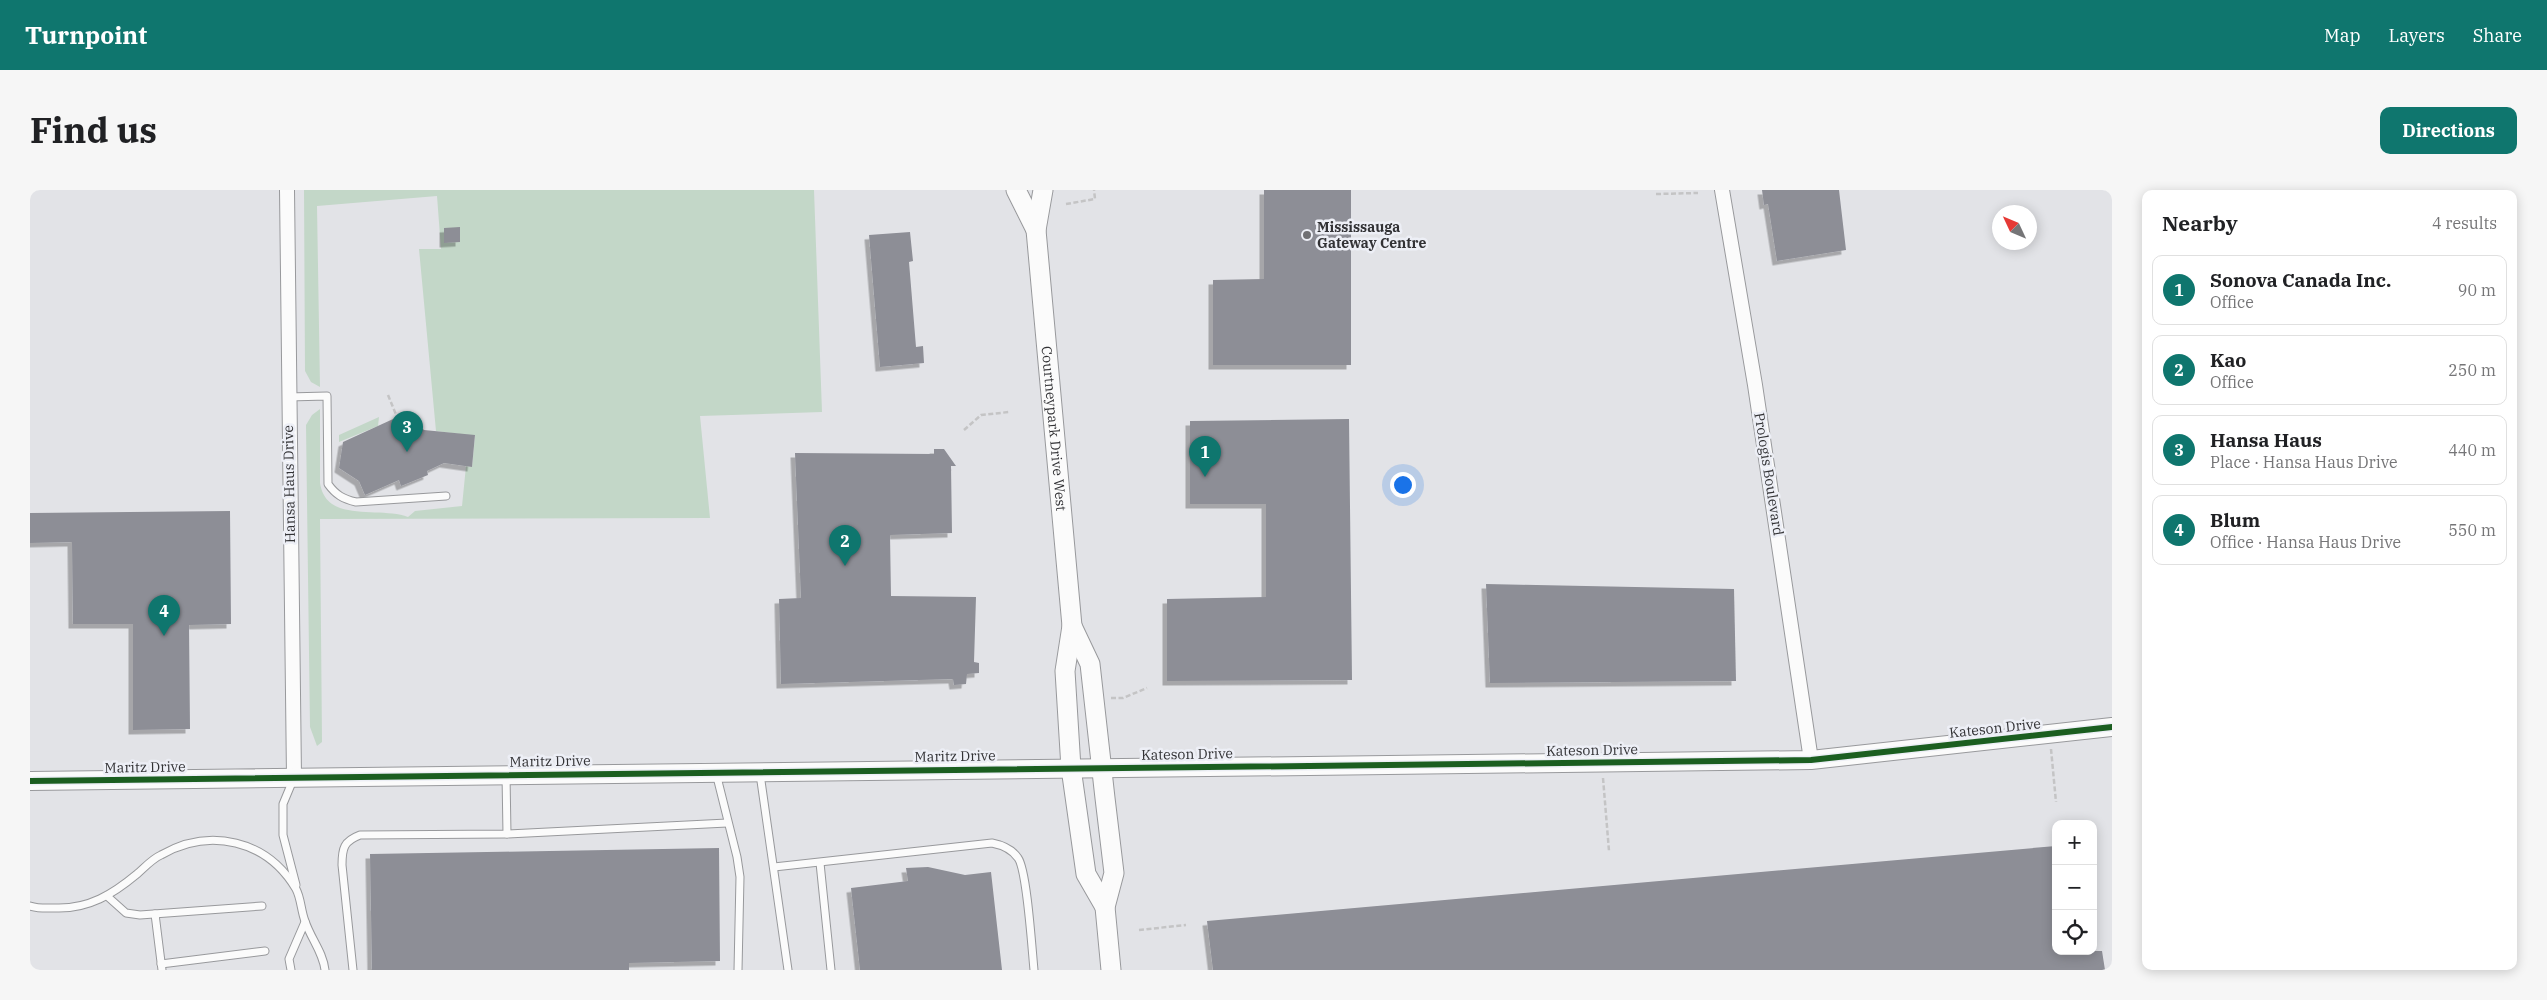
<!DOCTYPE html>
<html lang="en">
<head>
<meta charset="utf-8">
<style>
	body { margin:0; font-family:"IBM Plex Serif",serif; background:#f6f6f6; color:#202124 }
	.controls { position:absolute; right:15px; bottom:15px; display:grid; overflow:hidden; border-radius:10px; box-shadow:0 2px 12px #0003 }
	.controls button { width:45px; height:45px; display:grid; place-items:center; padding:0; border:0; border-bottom:1px solid #e0e0e0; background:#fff; color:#202124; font:25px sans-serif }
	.compass { position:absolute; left:1962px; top:15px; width:45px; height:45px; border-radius:50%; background:#fff; box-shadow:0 2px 12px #0003; rotate:314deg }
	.you { position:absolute; left:1372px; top:294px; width:18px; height:18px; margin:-12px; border:4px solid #fff; border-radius:50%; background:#1a73e8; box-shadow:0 0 0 8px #1a73e833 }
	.badge { display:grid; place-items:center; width:32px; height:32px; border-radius:50%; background:#0f766e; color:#fff; font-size:16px; font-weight:700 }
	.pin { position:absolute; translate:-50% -41px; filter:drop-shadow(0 1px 2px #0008) }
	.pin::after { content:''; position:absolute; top:26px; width:18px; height:15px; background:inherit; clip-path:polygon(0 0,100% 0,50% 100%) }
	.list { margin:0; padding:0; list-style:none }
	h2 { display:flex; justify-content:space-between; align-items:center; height:65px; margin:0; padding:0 20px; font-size:21px }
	h2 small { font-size:16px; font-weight:400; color:#757577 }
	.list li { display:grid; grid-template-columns:32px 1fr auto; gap:15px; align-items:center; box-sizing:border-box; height:70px; margin:0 10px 10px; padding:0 10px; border:1px solid #e0e0e0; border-radius:10px }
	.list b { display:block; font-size:19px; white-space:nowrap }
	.list p { margin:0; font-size:16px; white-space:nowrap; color:#757577 }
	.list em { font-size:16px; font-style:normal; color:#757577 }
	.icon { flex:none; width:28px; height:28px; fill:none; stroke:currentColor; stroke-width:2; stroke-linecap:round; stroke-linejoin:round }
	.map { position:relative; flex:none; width:2082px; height:780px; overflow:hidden; border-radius:10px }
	header { display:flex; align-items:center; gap:30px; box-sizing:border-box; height:70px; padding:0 25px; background:#0f766e; color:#fff }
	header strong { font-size:24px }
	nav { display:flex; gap:28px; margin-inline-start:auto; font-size:18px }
	.intro { display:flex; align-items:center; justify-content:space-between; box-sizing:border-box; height:120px; padding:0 30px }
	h1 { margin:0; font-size:35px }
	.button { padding:12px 22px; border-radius:10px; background:#0f766e; color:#fff; font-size:18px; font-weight:700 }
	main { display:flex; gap:30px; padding:0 30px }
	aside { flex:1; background:#fff; border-radius:10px; box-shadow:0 2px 12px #0003 }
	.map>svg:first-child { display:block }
	.green { fill:#c3d7c8 }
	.building { fill:#8d8e96; filter:url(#shadow) }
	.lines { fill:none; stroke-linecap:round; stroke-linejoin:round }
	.service-casing { stroke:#98999c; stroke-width:9 }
	.minor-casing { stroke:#98999c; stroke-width:16 }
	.tertiary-casing { stroke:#98999c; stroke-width:20 }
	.secondary-casing { stroke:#98999c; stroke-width:21 }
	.path { stroke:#c4c4c5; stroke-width:2.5; stroke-dasharray:5 2.5; stroke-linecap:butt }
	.service { stroke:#fbfbfb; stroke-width:7 }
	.minor { stroke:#fbfbfb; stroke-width:14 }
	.tertiary { stroke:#fbfbfb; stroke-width:18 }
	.secondary { stroke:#fbfbfb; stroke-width:19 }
	.cycleway-casing { stroke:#edeff6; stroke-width:9 }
	.cycleway { stroke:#1b5e20; stroke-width:6 }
	.poi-dot { fill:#707073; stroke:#edeff6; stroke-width:2 }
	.labels { text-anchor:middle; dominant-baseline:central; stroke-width:5; stroke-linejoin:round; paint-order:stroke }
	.poi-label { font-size:14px; font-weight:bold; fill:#323235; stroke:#edeff6; text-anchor:start }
	.street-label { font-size:14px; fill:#323235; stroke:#edeff6 }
</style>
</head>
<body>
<header>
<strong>Turnpoint</strong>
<nav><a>Map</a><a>Layers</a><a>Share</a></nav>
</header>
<div class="intro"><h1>Find us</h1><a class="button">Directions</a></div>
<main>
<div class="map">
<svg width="2082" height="780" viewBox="0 0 2082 780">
	<defs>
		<filter id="shadow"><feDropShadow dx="-4.5" dy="4.5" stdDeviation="0" flood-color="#0004"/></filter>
	</defs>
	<rect width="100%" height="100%" fill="#e2e3e7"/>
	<!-- green -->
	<g class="green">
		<path d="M274,0H784L792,222L670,226L680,328L290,329L292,552L287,556L280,537L276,235L282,225L290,219V293C296,334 350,316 378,327L385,321L432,316L436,276L442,277L445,246L406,241L389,59H411L407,6L287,16L290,197L281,192L275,181Z"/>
		<path d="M349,227L348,236L309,252V245Z"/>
	</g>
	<!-- building -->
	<g class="building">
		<path d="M1234,0H1321V175H1183V90L1234,89Z"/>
		<path d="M1732,0H1809L1816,60L1747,71L1738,14L1734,15Z"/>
		<path d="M430,37V52L414,53V38Z"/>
		<path d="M880,42L883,71L879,72L886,157L893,156L894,173L850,177L839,45Z"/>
		<path d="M374,224L394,240L445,245L442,277L414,273L397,281L398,285L371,296L369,290L335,305L329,291L309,278L313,252Z"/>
		<path d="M1319,229L1322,490L1137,491V409L1236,407V314H1160V231Z"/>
		<path d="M904,259H914L926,276H921L922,343L860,345L861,406L946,407L944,472L949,473V483L937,484L936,494L924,495L923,489L751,494L749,409L771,408L765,263L904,264Z"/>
		<path d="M200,321L201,434L159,435L160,539L103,540V434H43L42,352L0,353V323Z"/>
		<path d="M1456,394L1704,399L1706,491L1460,493Z"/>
		<path d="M2026,656V761H2072L2075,780H1183L1177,731Z"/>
		<path d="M689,658L690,771L599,773V780H342L340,664Z"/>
		<path d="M898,677L935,685L961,682L972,780H830L821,698L878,691L876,678Z"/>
	</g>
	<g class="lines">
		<!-- service casing -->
		<g class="service-casing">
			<g id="service">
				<path d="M258,207L297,206L298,294C306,305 313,309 326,312L416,306"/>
				<path d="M686,583L707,667L710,687L708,780"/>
				<path d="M730,584L758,780"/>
				<path d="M263,590L253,614V645L266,695"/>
				<path d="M477,644L697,633"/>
				<path d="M790,673L801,780"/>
				<path d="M744,677L962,653C972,655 982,659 988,668C997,680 1002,760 1004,780"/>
				<path d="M77,706L96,723L110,725L232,716"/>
				<path d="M0,716C9,719 17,718 26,718C59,719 83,704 107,684C115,677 122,669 131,665C180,637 237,650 266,699C271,708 271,721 275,731C281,749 293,762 295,780"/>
				<path d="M125,724L132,780"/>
				<path d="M131,774L235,761"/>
				<path d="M261,780L259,769L275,732"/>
				<path d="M323,780L312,675C312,658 314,651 330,645L477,644L476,585"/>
			</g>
		</g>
		<!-- minor casing -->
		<g class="minor-casing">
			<g id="minor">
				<path d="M257,0L264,587"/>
				<path d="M1692,0L1725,195L1781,570"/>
			</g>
		</g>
		<!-- tertiary casing -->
		<g class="tertiary-casing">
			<path id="tertiary" d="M0,591L1781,570L2082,537"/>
		</g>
		<!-- secondary casing -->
		<g class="secondary-casing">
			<g id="secondary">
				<path d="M986,0L1006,40"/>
				<path id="s1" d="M1013,0L1006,40L1042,436L1035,481L1041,578L1056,684L1075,717"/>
				<path d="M1042,436L1060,474L1075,608L1084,683L1075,717L1081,780"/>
			</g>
		</g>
		<!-- path -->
		<g class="path">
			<path d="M1626,4L1668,3"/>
			<path d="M1036,14L1065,9L1064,0"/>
			<path d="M358,205L367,227"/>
			<path d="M934,240L951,225L979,222"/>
			<path d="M1081,508H1093L1117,498"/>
			<path d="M2021,559L2026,612"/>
			<path d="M1573,588L1579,661"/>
			<path d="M1109,740L1156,735"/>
		</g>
		<!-- service -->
		<use href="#service" class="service"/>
		<!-- minor -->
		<use href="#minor" class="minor"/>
		<!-- tertiary -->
		<use href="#tertiary" class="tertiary"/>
		<!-- secondary -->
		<use href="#secondary" class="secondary"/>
		<!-- cycleway casing -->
		<g class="cycleway-casing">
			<path id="cycleway" d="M0,591L1781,570L2082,537"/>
		</g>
		<!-- cycleway -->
		<use href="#cycleway" class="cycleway"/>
	</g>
	<!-- markers -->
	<circle class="poi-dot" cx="1277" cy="45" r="5"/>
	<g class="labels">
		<!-- poi labels -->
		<g class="poi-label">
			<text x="1287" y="37">Mississauga<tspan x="1287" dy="16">Gateway Centre</tspan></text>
		</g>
		<!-- street labels -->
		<g class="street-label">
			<text stroke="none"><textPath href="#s1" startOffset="240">Courtneypark Drive West</textPath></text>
			<text transform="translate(1739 284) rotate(81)">Prologis Boulevard</text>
			<text transform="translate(259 294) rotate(-91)">Hansa Haus Drive</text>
			<text transform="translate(1965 538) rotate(-6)">Kateson Drive</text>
			<text transform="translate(1562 560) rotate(-1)">Kateson Drive</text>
			<text transform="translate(1157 564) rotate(-1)">Kateson Drive</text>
			<text transform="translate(925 566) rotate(-1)">Maritz Drive</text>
			<text transform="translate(520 571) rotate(-1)">Maritz Drive</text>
			<text transform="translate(115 577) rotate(-1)">Maritz Drive</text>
		</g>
	</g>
</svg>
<div class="controls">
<button>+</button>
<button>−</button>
<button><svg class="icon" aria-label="locate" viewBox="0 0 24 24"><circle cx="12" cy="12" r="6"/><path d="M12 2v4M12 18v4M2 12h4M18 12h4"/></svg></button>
</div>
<svg class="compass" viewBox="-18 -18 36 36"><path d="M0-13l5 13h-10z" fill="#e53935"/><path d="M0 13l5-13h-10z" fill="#757577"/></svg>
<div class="you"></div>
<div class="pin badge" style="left:1175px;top:287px">1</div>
<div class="pin badge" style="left:815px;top:376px">2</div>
<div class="pin badge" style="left:377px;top:262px">3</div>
<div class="pin badge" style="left:134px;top:446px">4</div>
</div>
<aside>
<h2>Nearby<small>4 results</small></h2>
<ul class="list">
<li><span class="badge">1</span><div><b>Sonova Canada Inc.</b><p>Office</p></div><em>90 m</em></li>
<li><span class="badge">2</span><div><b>Kao</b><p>Office</p></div><em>250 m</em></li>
<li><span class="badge">3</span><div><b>Hansa Haus</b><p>Place · Hansa Haus Drive</p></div><em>440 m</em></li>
<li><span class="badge">4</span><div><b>Blum</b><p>Office · Hansa Haus Drive</p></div><em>550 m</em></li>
</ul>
</aside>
</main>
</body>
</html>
